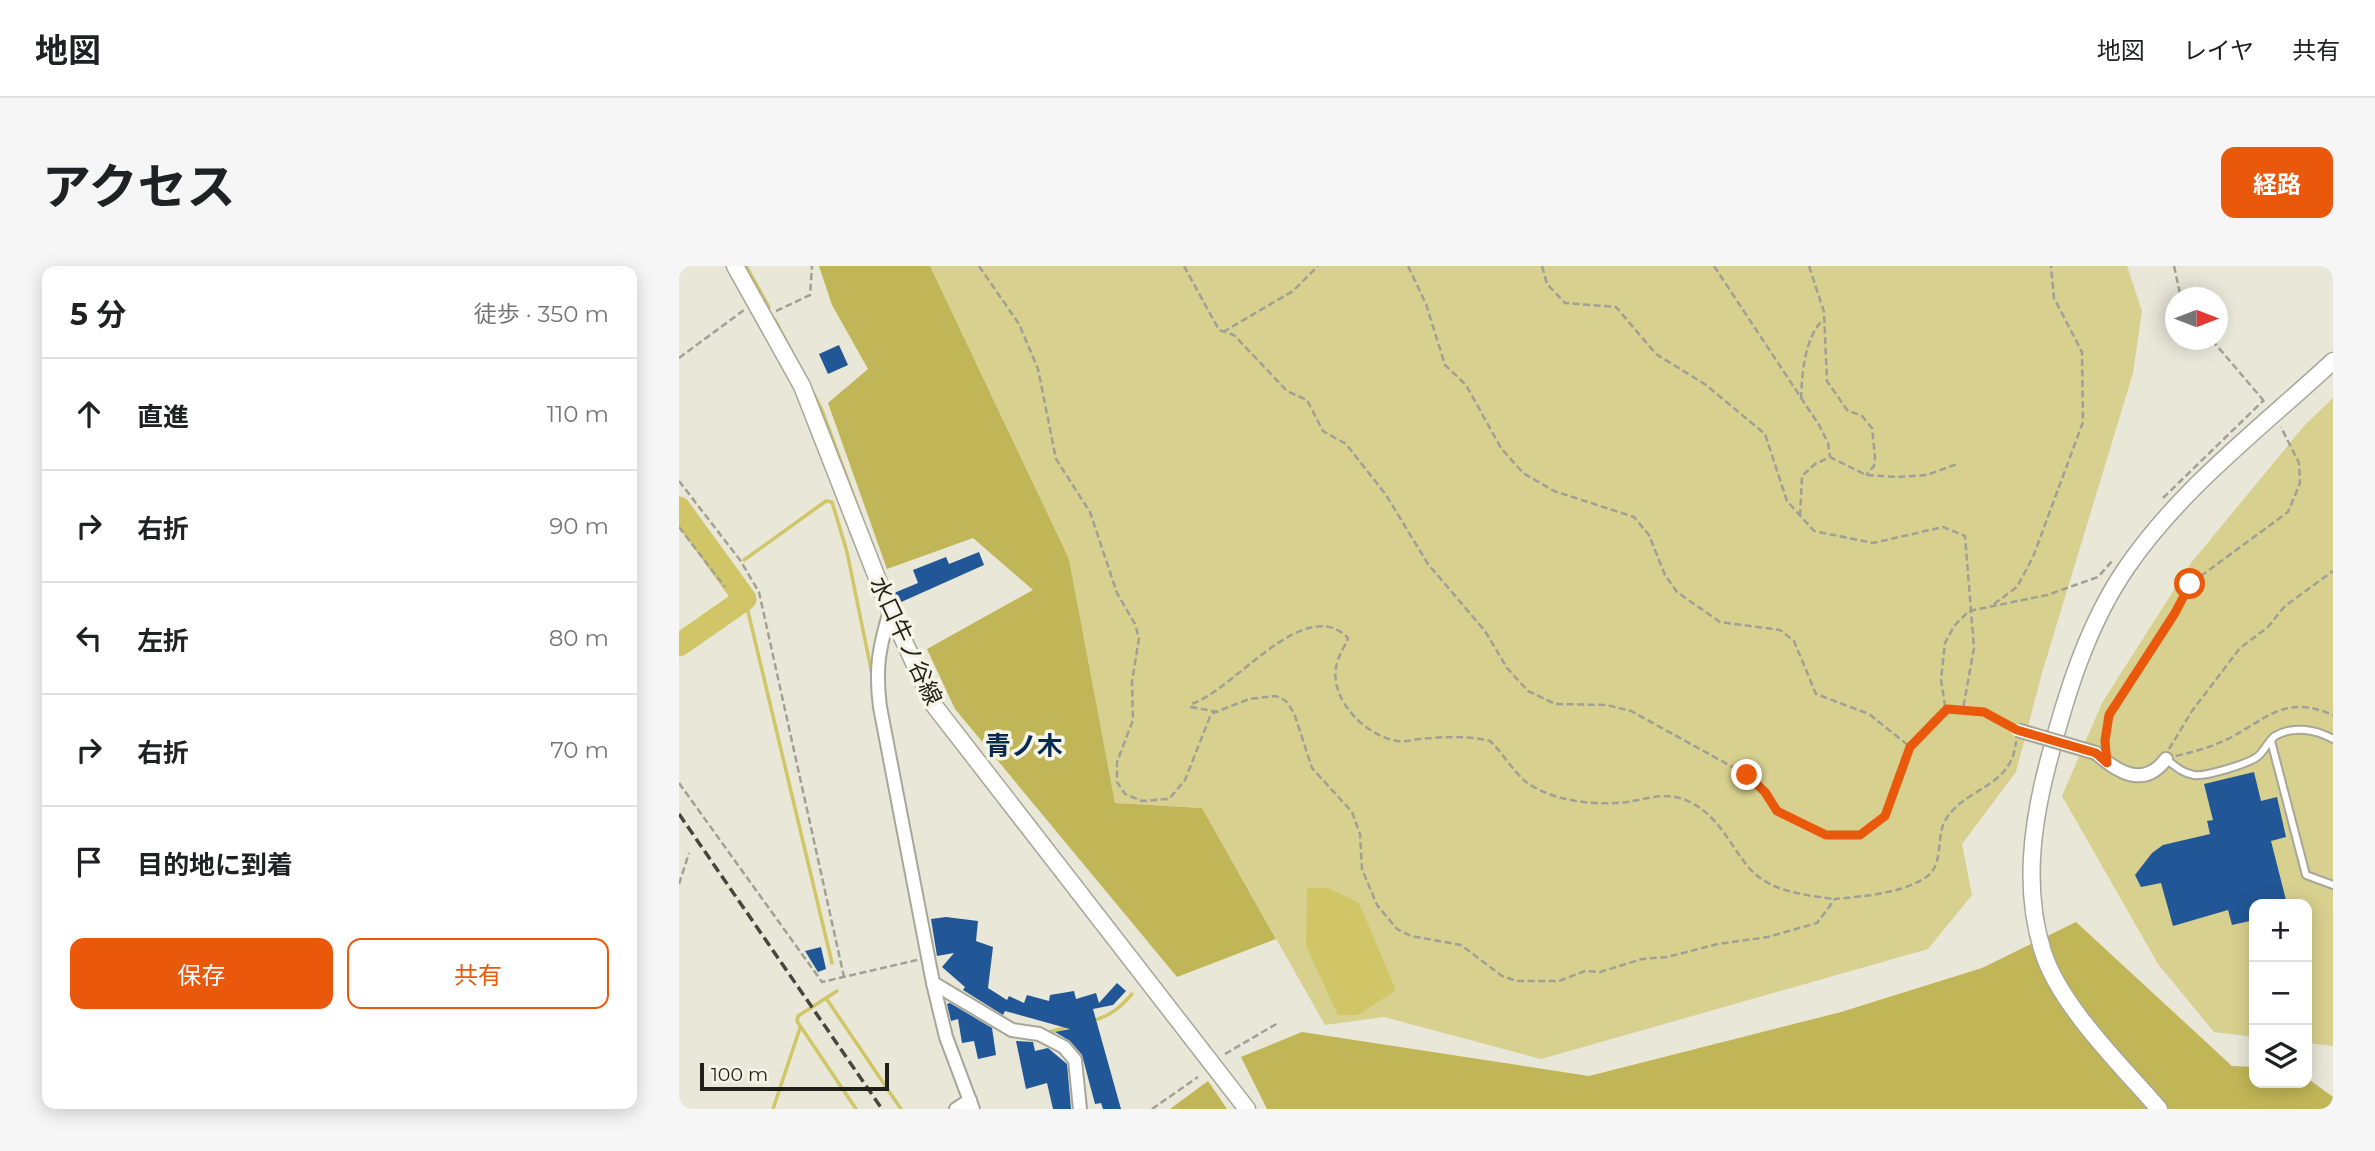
<!DOCTYPE html>
<html lang="ja">
<head>
<meta charset="utf-8">
<style>
	body { margin:0; font-family:Montserrat,"Noto Sans JP",sans-serif; background:#f6f6f6; color:#202124 }
	.controls { position:absolute; right:21px; bottom:21px; display:grid; overflow:hidden; border-radius:14px; box-shadow:0 4px 18px #0003 }
	.controls button { width:63px; height:63px; display:grid; place-items:center; padding:0; border:0; border-bottom:2px solid #e0e0e0; background:#fff; color:#202124; font:35px sans-serif }
	.compass { position:absolute; left:1486px; top:21px; width:63px; height:63px; border-radius:50%; background:#fff; box-shadow:0 4px 18px #0003; rotate:90deg }
	.scale { position:absolute; left:21px; bottom:18px; width:189px; box-sizing:border-box; padding-left:7px; border:4px solid #201f1a; border-top:0; font-size:19px; line-height:24px; white-space:nowrap; color:#201f1a; -webkit-text-stroke:5px #f5f4e5; paint-order:stroke }
	.stop { position:absolute; width:21px; height:21px; margin:-16px; border:5px solid #ea580c; border-radius:50%; background:#fff }
	.stop.end { background:#ea580c; border-color:#fff; box-shadow:0 2px 7px #0008 }
	.list { margin:0; padding:0; list-style:none }
	h2 { display:flex; justify-content:space-between; align-items:center; height:91px; margin:0; padding:0 28px; font-size:30px }
	h2 small { font-size:23px; font-weight:400; color:#757577 }
	.list li { display:grid; grid-template-columns:46px 1fr auto; gap:21px; align-items:center; box-sizing:border-box; height:112px; padding:0 28px; border-top:2px solid #e0e0e0 }
	.list b { display:block; font-size:26px; white-space:nowrap }
	.list em { font-size:23px; font-style:normal; color:#757577 }
	.actions { display:flex; gap:14px; padding:21px 28px }
	.actions a { flex:1; padding:16px 0; border:2px solid #ea580c; border-radius:14px; text-align:center; font-size:24px; color:#ea580c }
	.actions .main { background:#ea580c; color:#fff }
	.icon { flex:none; width:38px; height:38px; fill:none; stroke:currentColor; stroke-width:2; stroke-linecap:round; stroke-linejoin:round }
	.map { position:relative; flex:none; width:1654px; height:843px; overflow:hidden; border-radius:14px }
	header { display:flex; align-items:center; gap:42px; box-sizing:border-box; height:98px; padding:0 35px; background:#fff; border-bottom:2px solid #e0e0e0 }
	header strong { font-size:33px }
	nav { display:flex; gap:38px; margin-inline-start:auto; font-size:24px }
	.intro { display:flex; align-items:center; justify-content:space-between; box-sizing:border-box; height:168px; padding:0 42px }
	h1 { margin:0; font-size:49px }
	.button { padding:18px 32px; border-radius:14px; background:#ea580c; color:#fff; font-size:24px; font-weight:700 }
	main { display:flex; gap:42px; padding:0 42px }
	aside { flex:1; background:#fff; border-radius:14px; box-shadow:0 4px 18px #0003 }
	.map>svg:first-child { display:block }
	.green { fill:#d7d08f }
	.forest { fill:#c1b657 }
	.water { fill:#d1c667 }
	.lines { fill:none; stroke-linecap:round; stroke-linejoin:round }
	.stream { stroke:#d1c667; stroke-width:3.5 }
	.river { stroke:#d1c667; stroke-width:23 }
	.building { fill:#215796 }
	.lane-casing { stroke:#a7a698; stroke-width:10 }
	.street-casing { stroke:#a7a698; stroke-width:16 }
	.secondary-casing { stroke:#a7a698; stroke-width:19 }
	.path { stroke:#a1a094; stroke-width:2.5; stroke-dasharray:7 3.5; stroke-linecap:butt }
	.lane { stroke:#fff; stroke-width:6 }
	.street { stroke:#fff; stroke-width:12 }
	.secondary { stroke:#fff; stroke-width:16 }
	.rail { stroke:#46453e; stroke-width:3.5; stroke-dasharray:10 5; stroke-linecap:butt }
	.street-bridge-casing { stroke:#a7a698; stroke-width:16; stroke-linecap:butt }
	.street-bridge { stroke:#fff; stroke-width:12 }
	.route { stroke:#ea580c; stroke-width:9 }
	.labels { text-anchor:middle; dominant-baseline:central; stroke-width:7; stroke-linejoin:round; paint-order:stroke }
	.street-label { font-size:23px; fill:#201f1a; stroke:#f5f4e5 }
	.quarter-label { font-size:26px; font-weight:bold; fill:#082a50; stroke:#f5f4e5 }
</style>
</head>
<body>
<header>
<strong>地図</strong>
<nav><a>地図</a><a>レイヤ</a><a>共有</a></nav>
</header>
<div class="intro"><h1>アクセス</h1><a class="button">経路</a></div>
<main>
<aside>
<h2>5 分<small>徒歩 · 350 m</small></h2>
<ul class="list">
<li><svg class="icon" aria-label="ahead" viewBox="0 0 24 24"><path d="M12 20V5M6 11l6-6 6 6"/></svg><div><b>直進</b></div><em>110 m</em></li>
<li><svg class="icon" aria-label="right" viewBox="0 0 24 24"><path d="M7 20v-9h11M14 6l5 5-5 5"/></svg><div><b>右折</b></div><em>90 m</em></li>
<li><svg class="icon" aria-label="left" viewBox="0 0 24 24"><path d="M17 20v-9H6M10 6l-5 5 5 5"/></svg><div><b>左折</b></div><em>80 m</em></li>
<li><svg class="icon" aria-label="right" viewBox="0 0 24 24"><path d="M7 20v-9h11M14 6l5 5-5 5"/></svg><div><b>右折</b></div><em>70 m</em></li>
<li><svg class="icon" aria-label="arrive" viewBox="0 0 24 24"><path d="M6 21V4h12l-3 4 3 4H6"/></svg><div><b>目的地に到着</b></div></li>
</ul>
<div class="actions"><a class="main">保存</a><a>共有</a></div>
</aside>
<div class="map">
<svg width="1654" height="843" viewBox="0 0 1654 843">
	<rect width="100%" height="100%" fill="#e8e7d8"/>
	<!-- green -->
	<g class="green">
		<path d="M251,0H1448L1463,45L1454,107L1363,407L1337,506L1283,578L1293,629L1249,683L862,793L705,751L646,759L523,542L436,537L390,293Z"/>
		<path d="M1654,132V780L1628,777V638H1575V771L1535,766L1479,698L1383,530L1423,437L1512,297L1625,160Z"/>
	</g>
	<!-- forest -->
	<g class="forest">
		<path d="M140,0H251L390,293L436,537L523,542L597,673L498,711L276,443L248,383L354,324L294,272L208,303L149,137L189,103L153,39Z"/>
		<path d="M1397,656L1553,800L1575,801V817H1628V812L1654,831V843H588L562,791L623,766L910,810L1162,746L1303,702Z"/>
		<path d="M529,815L548,843H491Z"/>
	</g>
	<!-- water -->
	<path class="water" d="M628,622H649L680,637L717,724L679,749H659L627,680Z"/>
	<g class="lines">
		<!-- stream -->
		<g class="stream">
			<path d="M67,0L90,41"/>
			<path d="M96,54L143,144L182,250"/>
			<path d="M65,294L147,235L153,236L168,286L194,413"/>
			<path d="M66,333L153,697"/>
			<path d="M158,725L119,750L118,755L177,843"/>
			<path d="M147,732L222,843"/>
			<path d="M413,755C431,750 441,742 453,728"/>
			<path d="M367,767L388,761"/>
			<path d="M94,843L121,762"/>
		</g>
		<!-- river -->
		<path class="river" d="M0,242L66,333L0,379"/>
	</g>
	<!-- building -->
	<g class="building">
		<path d="M160,79L169,99L149,108L140,88Z"/>
		<path d="M300,286L305,299L220,337L215,327L239,317L234,304L267,291L270,298Z"/>
		<path d="M1575,506L1582,535L1598,531L1607,571L1592,575L1608,638H1575V654L1553,659L1549,644L1494,660L1482,617L1462,621L1456,609L1473,587L1484,579L1531,568L1528,555L1534,554L1525,518Z"/>
		<path d="M267,651L299,655L297,675L314,681L309,722L328,734L330,730L345,737L348,729L370,735L371,729L395,725L397,733L417,727L420,737L438,717L447,725L434,739L414,743L442,843H424L422,837L416,838L403,789L391,775L376,766L391,763L326,745L324,749L284,724L286,721L263,701L275,687L258,690L252,653Z"/>
		<path d="M142,681L147,703L139,706L126,685Z"/>
		<path d="M271,737L313,762L317,789L299,793L295,775L283,777L279,753L272,755L268,738Z"/>
		<path d="M337,775L354,776L356,785L369,782L388,798L392,843H374L368,817L347,823Z"/>
	</g>
	<g class="lines">
		<!-- lane casing -->
		<g class="lane-casing">
			<g id="lane">
				<path d="M1592,475L1627,609L1654,619"/>
				<path d="M1487,493C1496,500 1503,507 1515,509C1526,511 1568,498 1578,491C1585,486 1589,475 1596,470C1614,459 1638,464 1654,473"/>
			</g>
		</g>
		<!-- street casing -->
		<g class="street-casing">
			<g id="street">
				<path d="M211,345C200,382 196,402 201,441L254,717L267,771L294,843"/>
				<path d="M1417,487C1438,506 1465,523 1487,493"/>
				<path d="M254,717L333,764L360,768L385,781L396,794L401,843"/>
				<path d="M277,843L291,834"/>
			</g>
		</g>
		<!-- secondary casing -->
		<g class="secondary-casing">
			<g id="secondary">
				<path d="M56,0L123,120L211,345L254,438L568,843"/>
				<path d="M1480,843C1443,800 1381,740 1364,686C1344,624 1353,558 1369,497C1387,429 1408,359 1448,301C1502,222 1584,160 1654,95"/>
			</g>
		</g>
		<!-- path -->
		<g class="path">
			<path d="M300,0L340,58L359,103L377,193L411,246L438,327L456,358L460,372L453,416L454,454L438,496V516L446,528L463,535L490,533L506,514L532,448L570,433L597,430L607,435L615,447L633,502L673,546L681,568L683,603L698,639L718,663L732,670L782,679L823,710L838,715H880L906,705L921,706L963,693L988,691L1039,678L1089,671L1138,657L1156,633C1185,630 1220,628 1246,612C1266,600 1256,570 1267,553C1288,520 1333,522 1337,475"/>
			<path d="M505,0L540,64L555,69L608,125L628,134L644,165L667,178L707,229L749,298L806,365L828,402L849,425L876,438L928,439L952,445L1068,509L1085,526L1098,545L1147,569H1181L1206,550L1231,481L1267,446L1262,414L1266,377L1275,360L1290,345L1368,329L1419,311L1434,294"/>
			<path d="M729,0L747,38L766,99L787,119L822,182L844,207L875,225L955,251L970,269L986,309L998,326L1041,356L1101,364L1115,375L1137,428L1190,448L1230,480"/>
			<path d="M863,0L868,18L886,37L937,41L977,88L1027,119L1086,168L1108,235L1135,265L1194,277L1264,261L1286,270L1295,382L1284,443H1268"/>
			<path d="M1035,0L1140,159L1149,177L1151,191"/>
			<path d="M1130,0L1145,46L1148,115L1168,144L1183,150L1193,162L1196,191L1195,200L1187,209"/>
			<path d="M1495,0L1502,32"/>
			<path d="M97,45L131,29L133,0"/>
			<path d="M544,66L614,25L639,0"/>
			<path d="M1533,74L1585,135"/>
			<path d="M0,92L65,44"/>
			<path d="M1122,133C1123,109 1125,72 1144,54"/>
			<path d="M0,215L61,294L80,326L165,711"/>
			<path d="M1484,232L1585,134"/>
			<path d="M1121,250L1123,210L1136,198L1151,191L1187,209L1218,211L1248,209L1278,198"/>
			<path d="M0,261L46,321"/>
			<path d="M1315,338L1338,321L1354,291L1404,156L1403,86L1375,32L1372,0"/>
			<path d="M1284,443L1305,446L1327,457"/>
			<path d="M539,446L512,441V438C555,425 625,327 669,372C666,381 660,388 658,397C648,432 687,471 719,475C726,476 733,474 741,473C765,471 787,469 811,475C824,487 833,504 846,515C872,536 923,541 954,535C974,531 992,526 1011,536C1041,551 1051,580 1071,603C1092,626 1126,629 1155,633"/>
			<path d="M1427,481L1430,449L1496,347L1511,318L1609,246L1621,217L1620,197L1602,161"/>
			<path d="M1490,483L1513,445L1561,382L1588,362L1606,340L1654,305"/>
			<path d="M1497,490C1515,486 1532,481 1549,473C1588,453 1605,428 1654,449"/>
			<path d="M0,517L143,716L238,694"/>
			<path d="M0,618L10,587"/>
			<path d="M546,788L599,757"/>
			<path d="M473,843L519,811"/>
		</g>
		<!-- lane -->
		<use href="#lane" class="lane"/>
		<!-- street -->
		<use href="#street" class="street"/>
		<!-- secondary -->
		<use href="#secondary" class="secondary"/>
		<!-- rail -->
		<path class="rail" d="M0,548L203,843"/>
		<!-- street-bridge casing -->
		<g class="street-bridge-casing">
			<path id="street-bridge" d="M1338,464L1417,487"/>
		</g>
		<!-- street-bridge -->
		<use href="#street-bridge" class="street-bridge"/>
	</g>
	<g class="lines">
		<!-- route -->
		<path class="route" d="M1068,509L1086,526L1098,545L1147,569H1181L1206,550L1231,481L1268,443L1305,446L1338,464L1417,487L1428,497L1426,475L1430,449L1496,347L1511,318"/>
	</g>
	<g class="labels">
		<!-- street labels -->
		<g class="street-label">
			<text transform="translate(227 375) rotate(65)">水口牛ノ谷線</text>
		</g>
		<!-- quarter labels -->
		<g class="quarter-label">
			<text x="345" y="480">青ノ木</text>
		</g>
	</g>
</svg>
<div class="controls">
<button>+</button>
<button>−</button>
<button><svg class="icon" aria-label="layers" viewBox="0 0 24 24"><path d="M12 4l9 5-9 5-9-5zM3 14l9 5 9-5"/></svg></button>
</div>
<svg class="compass" viewBox="-18 -18 36 36"><path d="M0-13l5 13h-10z" fill="#e53935"/><path d="M0 13l5-13h-10z" fill="#757577"/></svg>
<div class="scale">100 m</div>
<div class="stop" style="left:1511px;top:318px"></div>
<div class="stop end" style="left:1068px;top:509px"></div>
</div>
</main>
</body>
</html>
